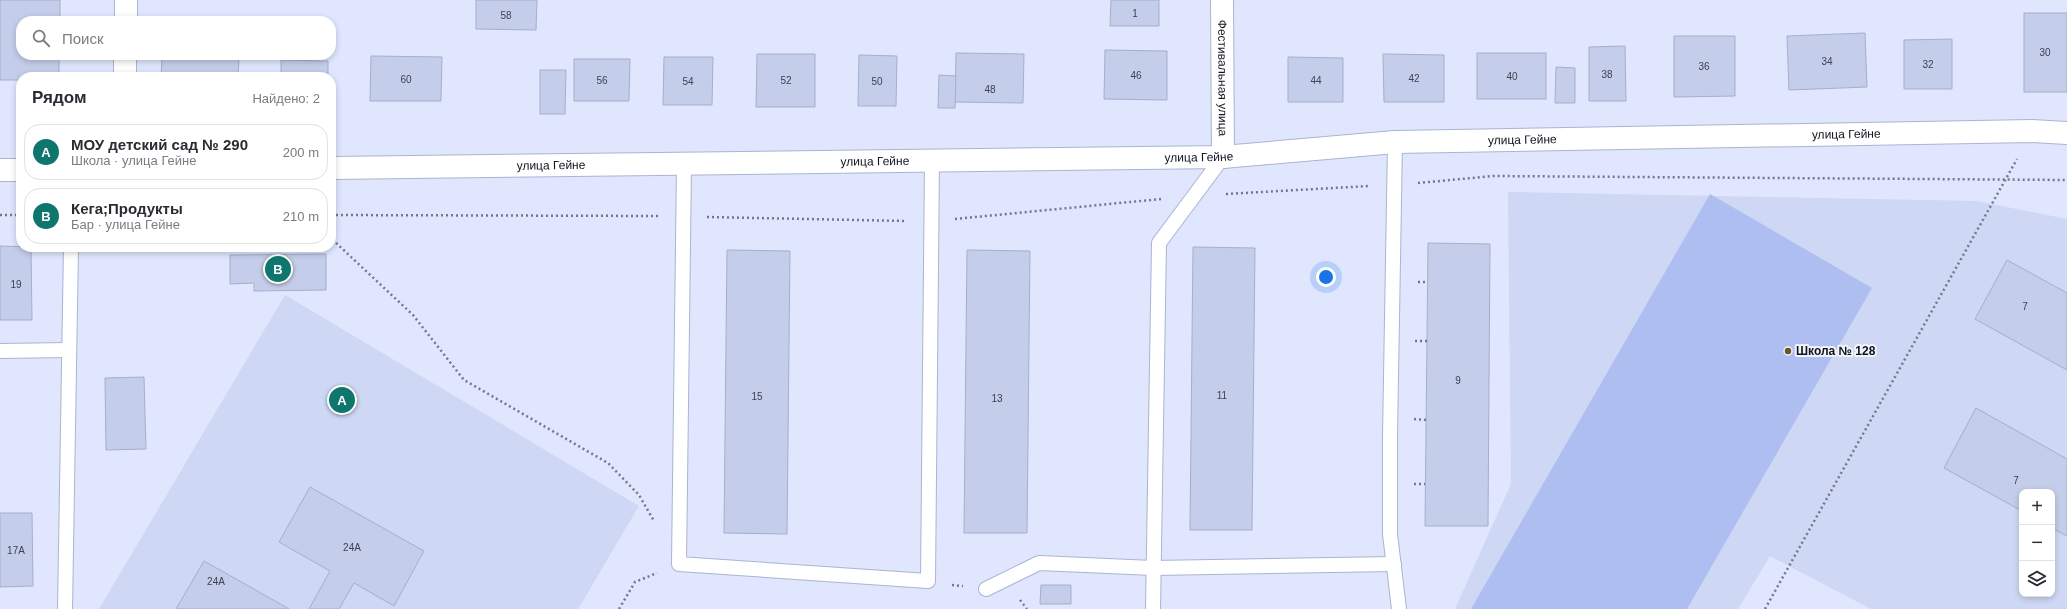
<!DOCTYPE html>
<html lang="ru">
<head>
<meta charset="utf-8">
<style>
	body { margin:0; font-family:Helvetica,sans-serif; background:#f2f2f3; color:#2b2b33 }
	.controls { position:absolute; right:12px; bottom:12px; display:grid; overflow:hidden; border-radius:8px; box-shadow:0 2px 6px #0003 }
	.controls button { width:36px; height:36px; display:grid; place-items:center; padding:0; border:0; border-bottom:1px solid #e1e1e2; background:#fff; color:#2b2b33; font:20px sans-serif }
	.you { position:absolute; left:1326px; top:277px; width:14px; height:14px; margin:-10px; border:3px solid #fff; border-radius:50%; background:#1a73e8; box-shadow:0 0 0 6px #1a73e833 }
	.badge { display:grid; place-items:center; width:26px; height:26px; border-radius:50%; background:#0f766e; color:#fff; font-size:13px; font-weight:700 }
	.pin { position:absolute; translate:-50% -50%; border:2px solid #fff; box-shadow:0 1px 4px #0006 }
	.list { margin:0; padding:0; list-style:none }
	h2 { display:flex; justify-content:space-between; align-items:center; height:52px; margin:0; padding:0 16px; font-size:17px }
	h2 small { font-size:13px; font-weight:400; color:#7c7c81 }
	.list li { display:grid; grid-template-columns:26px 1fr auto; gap:12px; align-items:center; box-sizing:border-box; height:56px; margin:0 8px 8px; padding:0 8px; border:1px solid #e1e1e2; border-radius:16px }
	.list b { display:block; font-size:15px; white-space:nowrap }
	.list p { margin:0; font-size:13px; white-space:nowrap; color:#7c7c81 }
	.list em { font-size:13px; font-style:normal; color:#7c7c81 }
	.icon { flex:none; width:22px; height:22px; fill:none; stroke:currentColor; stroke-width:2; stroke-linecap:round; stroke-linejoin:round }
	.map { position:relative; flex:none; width:2067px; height:609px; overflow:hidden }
	.search { position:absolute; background:#fff; box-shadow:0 2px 6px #0003; left:16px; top:16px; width:320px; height:44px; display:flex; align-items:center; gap:10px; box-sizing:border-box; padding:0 14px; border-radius:16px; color:#7c7c81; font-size:15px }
	.panel { position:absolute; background:#fff; box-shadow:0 2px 6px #0003; left:16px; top:72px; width:320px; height:180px; border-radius:16px }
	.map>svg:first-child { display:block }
	.built { fill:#ced7f3; fill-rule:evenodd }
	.green { fill:#afbef1 }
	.building { fill:#c4cdea; stroke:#a5aeca }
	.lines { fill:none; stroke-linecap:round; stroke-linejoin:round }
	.service-casing { stroke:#abb4d1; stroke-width:16 }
	.minor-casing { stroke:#abb4d1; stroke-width:24 }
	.path { stroke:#737889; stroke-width:2.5; stroke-dasharray:2 3; stroke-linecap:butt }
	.service { stroke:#fff; stroke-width:14 }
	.minor { stroke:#fff; stroke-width:22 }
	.poi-dot { fill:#695725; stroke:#f2f4fa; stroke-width:1.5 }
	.labels { text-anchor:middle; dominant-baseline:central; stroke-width:4; stroke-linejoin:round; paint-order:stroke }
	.number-label { font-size:10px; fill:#3d4250 }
	.street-label { font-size:12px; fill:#10131d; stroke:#f2f4fa }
	.poi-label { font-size:12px; font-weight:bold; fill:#10131d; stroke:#f2f4fa; text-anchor:start }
</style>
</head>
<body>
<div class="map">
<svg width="2067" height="609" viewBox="0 0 2067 609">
	<rect width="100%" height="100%" fill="#dfe6fe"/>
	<!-- built -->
	<g class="built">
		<path d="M1508,192L1977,201L2067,219V609H1871L1770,556L1738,609H1455L1511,484ZM2022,492H2052V594H2022Z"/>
		<path d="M285,295L639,506L578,609H99Z"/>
	</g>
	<!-- green -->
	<path class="green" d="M1710,194L1872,288L1687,609H1471Z"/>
	<!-- building -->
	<g class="building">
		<path d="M0,0H60V21H21V55H59V77H21V80H0Z"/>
		<path d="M476,0H537L536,30L476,29Z"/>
		<path d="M1111,0H1159V26H1110Z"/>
		<rect x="2024" y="13" width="43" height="79"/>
		<path d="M1865,33L1867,87L1789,90L1787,36Z"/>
		<path d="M1674,36H1735V96L1674,97Z"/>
		<path d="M1952,39V89H1904V40Z"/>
		<path d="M1625,46L1626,101H1589V47Z"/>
		<path d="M1105,50L1167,51V100L1104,99Z"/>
		<path d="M956,53L1024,54L1023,103L955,102Z"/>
		<rect x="1477" y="53" width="69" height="46"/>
		<path d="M757,54H815V107H756Z"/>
		<path d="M1383,54L1444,55V102H1384Z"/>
		<path d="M859,55L897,56L896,106H858Z"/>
		<path d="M162,56L239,59L238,77H161Z"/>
		<path d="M371,56L442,57L441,101H370Z"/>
		<path d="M664,57H713L712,105H663Z"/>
		<path d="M1288,57L1343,58V102H1288Z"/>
		<path d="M574,59H630L629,101H574Z"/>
		<path d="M281,60L328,61V77H281Z"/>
		<path d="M1556,67L1575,68V103H1555Z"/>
		<path d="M540,70H566L565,114H540Z"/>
		<path d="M939,75L956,76L955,108H938Z"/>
		<path d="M1428,243L1490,244L1488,526H1425Z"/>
		<path d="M0,246L31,247L32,320H0Z"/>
		<path d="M1193,247L1255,248L1252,530H1190Z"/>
		<path d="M727,250L790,251L787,534L724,533Z"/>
		<path d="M967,250L1030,251L1027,533H964Z"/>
		<path d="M326,254V290L254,291V283L230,284V255Z"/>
		<path d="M2007,260L2067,293V370L1975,319Z"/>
		<path d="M144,377L146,449L106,450L105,378Z"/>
		<path d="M1976,408L2067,459V536L2052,528V492H2022V511L1944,468Z"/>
		<path d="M310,487L424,551L394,606L354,583L339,609H309L330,571L279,542Z"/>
		<path d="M0,513H32L33,586L0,587Z"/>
		<path d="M204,561L275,601L289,609H176Z"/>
		<path d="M1041,585H1071V604H1040Z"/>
	</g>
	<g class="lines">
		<!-- service casing -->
		<g class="service-casing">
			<g id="service">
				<path d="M1395,142L1390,436V534L1399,609"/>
				<path d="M684,165L679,564L928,581L932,161"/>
				<path d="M0,351L69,350"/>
				<path d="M986,589L1039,563L1153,568L1394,564"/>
				<path d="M65,609L71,247"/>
				<path d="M1153,609L1159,243L1223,157"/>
			</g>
		</g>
		<!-- minor casing -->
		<g class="minor-casing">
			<g id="minor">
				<path id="s1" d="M1222,0L1223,157"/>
				<path d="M126,21V0"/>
				<path d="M125,77V55"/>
				<path id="s2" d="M331,168L1223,157L1395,142L2032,131L2067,133"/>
				<path d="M0,170H21"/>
			</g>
		</g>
		<!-- path -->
		<g class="path">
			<path d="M1418,183L1493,176L2067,180"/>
			<path d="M1226,194L1369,186"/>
			<path d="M0,215H21"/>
			<path d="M331,215L658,216"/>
			<path d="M707,217L906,221"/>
			<path d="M955,219L1161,199"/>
			<path d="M331,224L334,241L413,315L464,380L608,463L639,495L654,521"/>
			<path d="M1418,282H1427"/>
			<path d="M1415,341H1427"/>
			<path d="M1414,419L1426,420"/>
			<path d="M1414,484H1425"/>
			<path d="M952,585L963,586"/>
			<path d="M1020,600L1027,609"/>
			<path d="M619,609L635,582L657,573"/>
			<path d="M1765,609L2017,159"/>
		</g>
		<!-- service -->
		<use href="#service" class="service"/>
		<!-- minor -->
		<use href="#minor" class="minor"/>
	</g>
	<!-- markers -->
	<circle class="poi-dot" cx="1788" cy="351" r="4"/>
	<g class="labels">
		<!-- number labels -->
		<g class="number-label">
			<text x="1135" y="13">1</text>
			<text x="506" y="15">58</text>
			<text x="2045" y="52">30</text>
			<text x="1827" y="61">34</text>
			<text x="1928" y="64">32</text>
			<text x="1704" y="66">36</text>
			<text x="1607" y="74">38</text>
			<text x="1136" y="75">46</text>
			<text x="1512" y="76">40</text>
			<text x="1414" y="78">42</text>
			<text x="406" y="79">60</text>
			<text x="602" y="80">56</text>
			<text x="786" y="80">52</text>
			<text x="1316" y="80">44</text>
			<text x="688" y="81">54</text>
			<text x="877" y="81">50</text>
			<text x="990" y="89">48</text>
			<text x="16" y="284">19</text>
			<text x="2025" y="306">7</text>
			<text x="1458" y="380">9</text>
			<text x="1222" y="395">11</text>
			<text x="757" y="396">15</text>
			<text x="997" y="398">13</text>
			<text x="2016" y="480">7</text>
			<text x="352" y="547">24А</text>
			<text x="16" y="550">17А</text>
			<text x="216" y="581">24А</text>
		</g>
		<!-- street labels -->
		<g class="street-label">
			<text stroke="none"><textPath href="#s1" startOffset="78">Фестивальная улица</textPath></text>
			<text stroke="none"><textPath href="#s2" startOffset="1516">улица Гейне</textPath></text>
			<text stroke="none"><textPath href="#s2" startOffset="1192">улица Гейне</textPath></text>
			<text stroke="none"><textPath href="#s2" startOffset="868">улица Гейне</textPath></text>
			<text stroke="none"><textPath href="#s2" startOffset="544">улица Гейне</textPath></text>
			<text stroke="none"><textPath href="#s2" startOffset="220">улица Гейне</textPath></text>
		</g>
		<!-- poi labels -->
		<g class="poi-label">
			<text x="1796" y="351">Школа № 128</text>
		</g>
	</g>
</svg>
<div class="controls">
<button>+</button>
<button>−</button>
<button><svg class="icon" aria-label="layers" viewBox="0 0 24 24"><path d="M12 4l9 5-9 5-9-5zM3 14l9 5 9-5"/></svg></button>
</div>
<div class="you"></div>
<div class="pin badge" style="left:342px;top:400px">A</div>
<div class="pin badge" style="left:278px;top:269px">B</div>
<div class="search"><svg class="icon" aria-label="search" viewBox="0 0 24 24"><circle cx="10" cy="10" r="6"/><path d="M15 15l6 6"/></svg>Поиск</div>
<section class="panel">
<h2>Рядом<small>Найдено: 2</small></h2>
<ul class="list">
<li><span class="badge">A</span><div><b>МОУ детский сад № 290</b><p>Школа · улица Гейне</p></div><em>200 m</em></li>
<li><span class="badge">B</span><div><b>Кега;Продукты</b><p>Бар · улица Гейне</p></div><em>210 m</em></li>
</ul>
</section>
</div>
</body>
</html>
